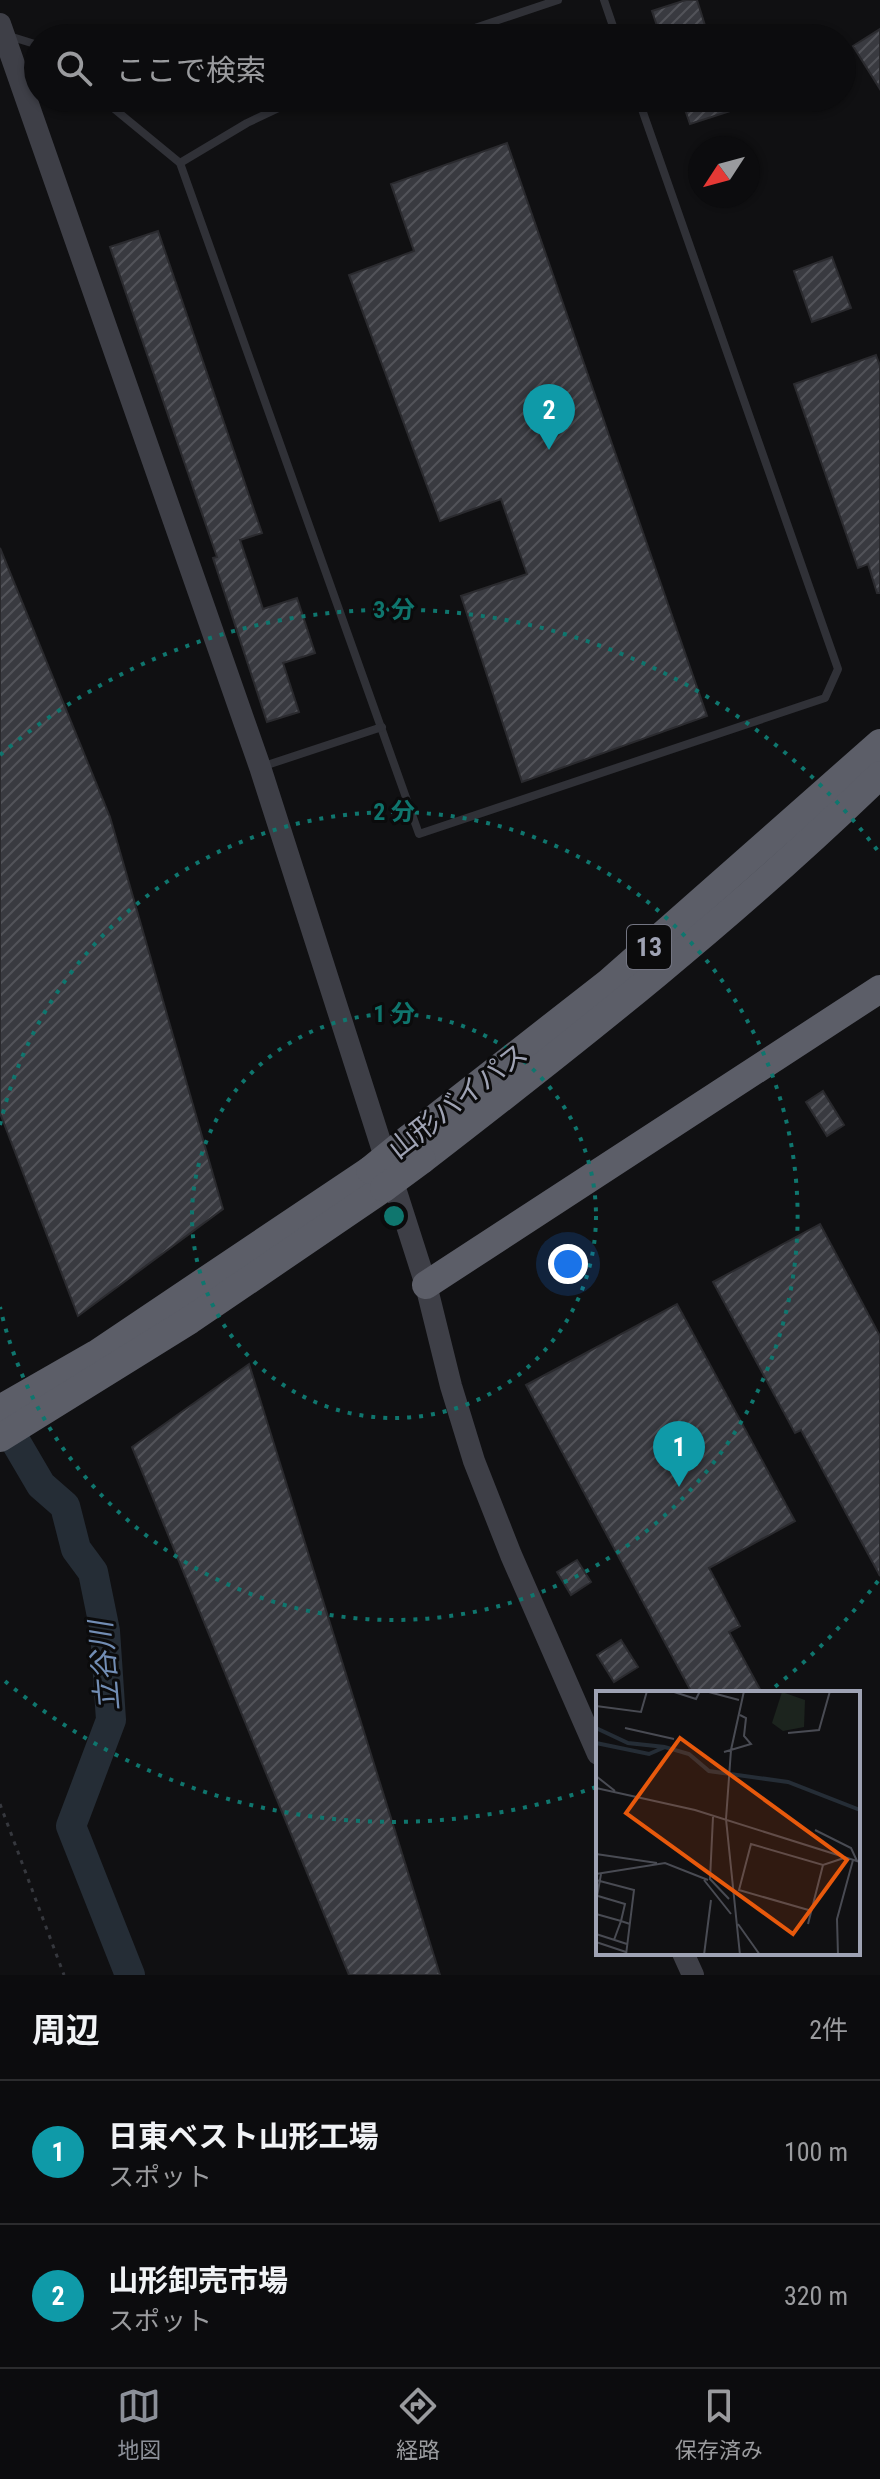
<!DOCTYPE html>
<html lang="ja">
<head>
<meta charset="utf-8">
<style>
	body { margin:0; font-family:"Roboto Condensed","Noto Sans JP",sans-serif; background:#151517; color:#f1f3f6 }
	.compass { position:absolute; left:688px; top:136px; width:72px; height:72px; border-radius:50%; background:#0c0c0e; box-shadow:0 2px 6px #0004; rotate:234deg }
	.you { position:absolute; left:568px; top:1264px; width:28px; height:28px; margin:-20px; border:6px solid #fff; border-radius:50%; background:#1a73e8; box-shadow:0 0 0 12px #1a73e833 }
	.badge { display:grid; place-items:center; width:52px; height:52px; border-radius:50%; background:#8c9099; color:#fff; font-size:26px; font-weight:700 }
	.pin { position:absolute; translate:-50% -66px; filter:drop-shadow(0 2px 4px #0008) }
	.pin::after { content:''; position:absolute; top:42px; width:28px; height:24px; background:inherit; clip-path:polygon(0 0,100% 0,50% 100%) }
	.list { margin:0; padding:0; list-style:none }
	h2 { display:flex; justify-content:space-between; align-items:center; height:104px; margin:0; padding:0 32px; font-size:34px }
	h2 small { font-size:26px; font-weight:400; color:#9a9b9e }
	.list li { display:grid; grid-template-columns:52px 1fr auto; gap:24px; align-items:center; box-sizing:border-box; height:144px; padding:0 32px; border-top:2px solid #2c2c2e }
	.list b { display:block; font-size:30px; white-space:nowrap }
	.list p { margin:0; font-size:26px; white-space:nowrap; color:#9a9b9e }
	.list em { font-size:26px; font-style:normal; color:#9a9b9e }
	.icon { flex:none; width:44px; height:44px; fill:none; stroke:currentColor; stroke-width:2; stroke-linecap:round; stroke-linejoin:round }
	.map { position:relative; flex:none; width:880px; height:1975px; overflow:hidden }
	.search { position:absolute; background:#0c0c0e; box-shadow:0 2px 6px #0004; left:24px; right:24px; top:24px; height:88px; display:flex; align-items:center; gap:20px; box-sizing:border-box; padding:0 28px; border-radius:44px; color:#9a9b9e; font-size:30px }
	.sheet { height:392px; background:#0c0c0e }
	nav { display:flex; justify-content:space-around; align-items:center; box-sizing:border-box; height:112px; border-top:2px solid #2c2c2e; background:#0c0c0e; font-size:22px; color:#9a9b9e }
	nav a { display:grid; justify-items:center; gap:4px }
	nav .on { color:#8c9099 }
	.map>svg:first-child { display:block }
	.lines { fill:none; stroke-linecap:round; stroke-linejoin:round }
	.river { stroke:#252d36; stroke-width:30 }
	.building { fill:url(#building-hatch); stroke:#2a2a2e; stroke-width:2 }
	.path { stroke:#36383e; stroke-width:3; stroke-dasharray:4 6; stroke-linecap:butt }
	.lane { stroke:#303137; stroke-width:8 }
	.secondary { stroke:#3e3f47; stroke-width:22 }
	.highway { stroke:#5c5e68; stroke-width:28 }
	.highway-bridge { stroke:#5c5e68; stroke-width:28 }
	.ring { fill:none; stroke:#0f766e; stroke-width:4; stroke-dasharray:4 8 }
	.labels { text-anchor:middle; dominant-baseline:central; stroke-width:6; stroke-linejoin:round; paint-order:stroke }
	.shield { fill:#0b0b0c; stroke:#737582; stroke-width:2 }
	.shield-label { font-size:26px; font-weight:bold; fill:#9fa3b4 }
	.street-label { font-size:28px; fill:#9fa3b4; stroke:#0b0b0c }
	.water-label { font-size:30px; font-style:italic; fill:#728db4; stroke:#0b0b0c }
	.inset-river { fill:none; stroke:#252d36; stroke-width:4 }
	.inset-road { fill:none; stroke:#494b53; stroke-width:2 }
	.view { fill:#e8590c; fill-opacity:0.15; stroke:#e8590c; stroke-width:4 }
	.inset-edge { fill:none; stroke:#9fa3b4; stroke-width:4 }
	.centre { fill:#0f766e; stroke:#0b0b0c; stroke-width:4 }
	.ring-label { font-size:24px; text-anchor:middle; font-weight:bold; fill:#0f766e; stroke:#0b0b0c; stroke-width:6; stroke-linejoin:round; paint-order:stroke }
</style>
</head>
<body>
<div class="map">
<svg width="880" height="1975" viewBox="0 0 880 1975">
	<defs>
		<pattern id="building-hatch" width="6" height="6" patternUnits="userSpaceOnUse" patternTransform="scale(2)"><rect width="6" height="6" fill="#393a40"/><path d="M-1 1l2-2M0 6l6-6M5 7l2-2" fill="none" stroke="#525359"/></pattern>
	</defs>
	<rect width="100%" height="100%" fill="#101012"/>
	<g class="lines">
		<!-- river -->
		<path class="river" d="M0,1415L41,1485L65,1506L76,1549L93,1572L105,1631L111,1720L71,1826L130,1975"/>
	</g>
	<!-- building -->
	<g class="building">
		<path d="M686,0H697L709,38H661L652,11Z"/>
		<path d="M880,29V89L853,46Z"/>
		<path d="M681,98H729L733,110L690,124Z"/>
		<path d="M507,143L707,716L522,782L461,596L527,574L501,499L440,521L349,275L414,251L391,184Z"/>
		<path d="M158,231L262,533L240,540L263,609L297,598L315,653L283,663L299,712L267,722L213,558L217,557L110,247Z"/>
		<path d="M832,257L851,308L812,322L794,271Z"/>
		<path d="M876,355L880,366V593H877L868,564L858,568L794,384Z"/>
		<path d="M0,548L110,817L223,1209L78,1316L0,1113Z"/>
		<path d="M823,1091L844,1125L827,1136L806,1102Z"/>
		<path d="M820,1224L880,1336V1576L801,1430L795,1433L713,1282Z"/>
		<path d="M677,1304L795,1521L709,1568L740,1626L729,1632L762,1693H692L526,1385Z"/>
		<path d="M249,1364L440,1975H349L132,1447Z"/>
		<path d="M577,1560L591,1582L571,1595L557,1572Z"/>
		<path d="M621,1640L638,1667L614,1682L597,1655Z"/>
	</g>
	<g class="lines">
		<!-- path -->
		<path class="path" d="M0,1804L64,1975"/>
		<!-- lane -->
		<g class="lane">
			<path d="M604,0L617,38"/>
			<path d="M9,36L38,45"/>
			<path d="M445,38L558,0"/>
			<path d="M101,98L180,163L419,834L825,698L838,669L638,98"/>
			<path d="M180,163L247,123L300,98"/>
			<path d="M261,767L382,727"/>
		</g>
		<!-- secondary -->
		<g class="secondary">
			<path d="M0,24L260,767L426,1285L451,1386L474,1461L511,1555L598,1754"/>
			<path d="M683,1953L693,1975"/>
		</g>
		<!-- highway -->
		<g class="highway">
			<path d="M408,1139L609,982L880,743"/>
			<path d="M422,1160C580,1038 737,914 880,775"/>
			<path d="M426,1285L880,989"/>
			<path d="M0,1409L96,1354L370,1170"/>
			<path d="M0,1438L190,1320L384,1188"/>
		</g>
		<!-- highway-bridge -->
		<g class="highway-bridge">
			<path d="M370,1170L408,1139"/>
			<path d="M384,1188L422,1160"/>
		</g>
	</g>
	<!-- distance rings -->
	<g class="ring">
		<circle cx="394" cy="1216" r="202"/>
		<path d="M0 1125A404 404 0 1 1 0 1307"/>
		<path d="M878 1581A606 606 0 0 1 771 1690M596 1787A606 606 0 0 1 0 1677M0 755A606 606 0 0 1 878 851"/>
	</g>
	<g class="labels">
		<!-- shield labels -->
		<rect class="shield" x="627" y="925" width="44" height="44" rx="6"/>
		<g class="shield-label">
			<text x="649" y="947">13</text>
		</g>
		<!-- street labels -->
		<g class="street-label">
			<text transform="translate(458 1101) rotate(-38)">山形バイパス</text>
		</g>
		<!-- water labels -->
		<g class="water-label">
			<text transform="translate(104 1666) rotate(-95)">立谷川</text>
		</g>
	</g>
	<!-- overview -->
	<g transform="translate(596 1691)">
		<rect width="264" height="264" fill="#101012"/>
		<path d="M186,1L209,9L208,36L187,40L176,32Z" fill="#1c241e"/>
		<path class="inset-river" d="M0,37L32,52L69,56M0,52L53,63L69,56L93,63L113,80L192,91L264,119"/>
		<path class="inset-road" d="M75,0L100,8L104,0M109,0L143,9M0,15L45,21L51,0H65M29,37L78,48M192,42L223,39L234,0M128,61L155,53L148,45L150,27L144,24M0,85L19,100M0,97L99,119L264,171M117,126L114,188L133,208M219,139L255,157L261,170M0,163L61,172M0,183L69,172L112,189M0,189L38,199L30,264M108,189L135,223M0,211L5,183M216,220L143,199L155,153L227,174L248,167M0,223L25,230L29,213L2,205M142,233L164,264M212,233L227,174M0,243L31,253M18,249L25,230L34,233M0,251L30,261M108,264L115,209M144,264L130,128L135,59L148,0M242,264L241,228L257,169"/>
		<path class="view" d="M84,47L251,169L197,243L30,122Z"/>
		<rect width="264" height="264" class="inset-edge"/>
	</g>
	<circle cx="394" cy="1216" r="12" class="centre"/>
	<g class="ring-label">
		<text x="394" y="618">3 分</text>
		<text x="394" y="820">2 分</text>
		<text x="394" y="1022">1 分</text>
	</g>
</svg>
<svg class="compass" viewBox="-18 -18 36 36"><path d="M0-13l5 13h-10z" fill="#e53935"/><path d="M0 13l5-13h-10z" fill="#9a9b9e"/></svg>
<div class="you"></div>
<div class="pin badge" style="left:679px;top:1487px;background:#0f9aa8">1</div>
<div class="pin badge" style="left:549px;top:450px;background:#0f9aa8">2</div>
<div class="search"><svg class="icon" aria-label="search" viewBox="0 0 24 24"><circle cx="10" cy="10" r="6"/><path d="M15 15l6 6"/></svg>ここで検索</div>
</div>
<section class="sheet">
<h2>周辺<small>2件</small></h2>
<ul class="list">
<li><span class="badge" style="background:#0f9aa8">1</span><div><b>日東ベスト山形工場</b><p>スポット</p></div><em>100 m</em></li>
<li><span class="badge" style="background:#0f9aa8">2</span><div><b>山形卸売市場</b><p>スポット</p></div><em>320 m</em></li>
</ul>
</section>
<nav>
<a class="on"><svg class="icon" aria-label="map" viewBox="0 0 24 24"><path d="M3 6l6-2 6 2 6-2v14l-6 2-6-2-6 2zM9 4v14M15 6v14"/></svg>地図</a>
<a><svg class="icon" aria-label="directions" viewBox="0 0 24 24"><path d="M12 3l9 9-9 9-9-9zM9 14v-3h6M13 9l2 2-2 2"/></svg>経路</a>
<a><svg class="icon" aria-label="saved" viewBox="0 0 24 24"><path d="M7 4h10v16l-5-4-5 4z"/></svg>保存済み</a>
</nav>
</body>
</html>
